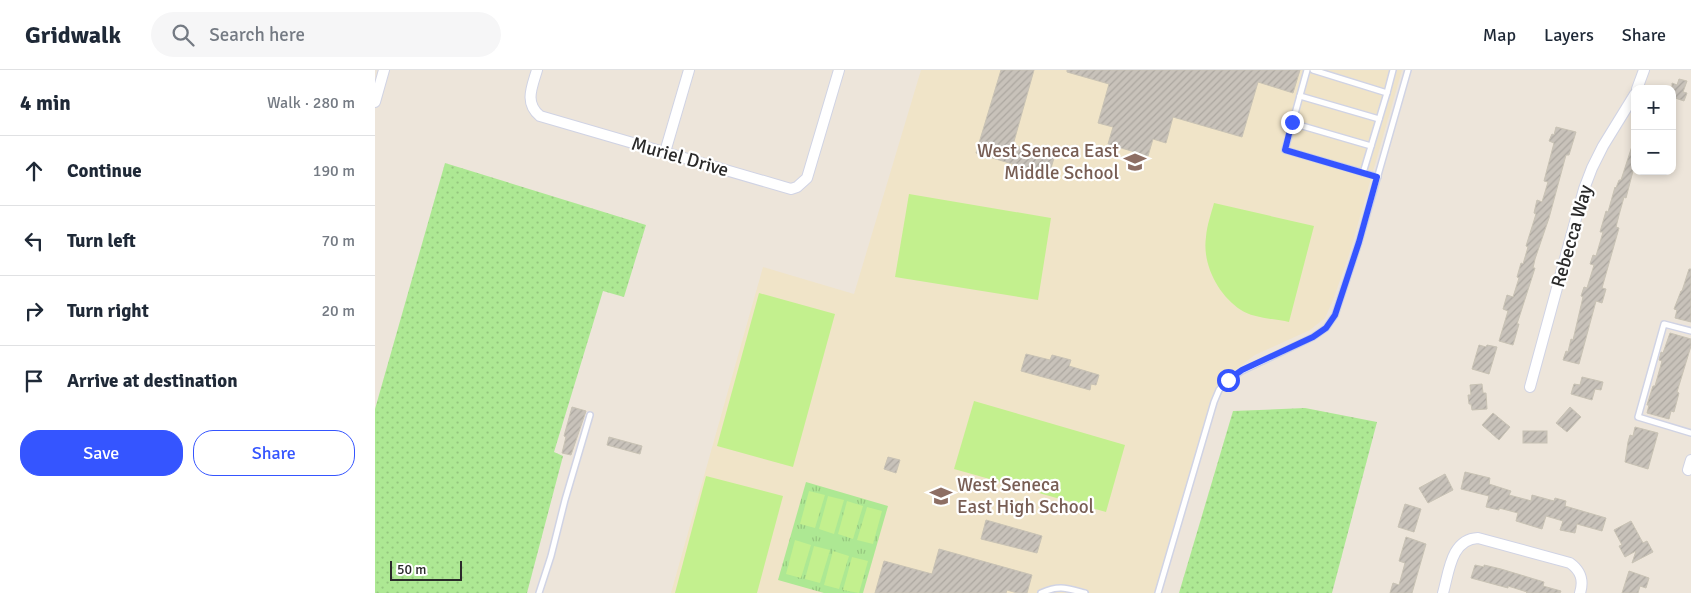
<!DOCTYPE html>
<html lang="en">
<head>
<meta charset="utf-8">
<style>
	body { margin:0; font-family:Signika,sans-serif; background:#f6f6f7; color:#1f2937 }
	.controls { position:absolute; right:15px; top:15px; display:grid; overflow:hidden; border-radius:10px; box-shadow:0 2px 8px #0003 }
	.controls button { width:45px; height:45px; display:grid; place-items:center; padding:0; border:0; border-bottom:1px solid #e0e1e3; background:#fff; color:#1f2937; font:25px sans-serif }
	.scale { position:absolute; left:15px; bottom:12px; width:72px; box-sizing:border-box; padding-left:5px; border:2px solid #2a2a2a; border-top:0; font-size:14px; line-height:18px; white-space:nowrap; color:#2a2a2a; -webkit-text-stroke:4px #fff; paint-order:stroke }
	.stop { position:absolute; width:15px; height:15px; margin:-11px; border:4px solid #3555ff; border-radius:50%; background:#fff }
	.stop.end { background:#3555ff; border-color:#fff; box-shadow:0 1px 5px #0008 }
	.list { margin:0; padding:0; list-style:none }
	h2 { display:flex; justify-content:space-between; align-items:center; height:65px; margin:0; padding:0 20px; font-size:21px }
	h2 small { font-size:16px; font-weight:400; color:#747a83 }
	.list li { display:grid; grid-template-columns:32px 1fr auto; gap:15px; align-items:center; box-sizing:border-box; height:70px; padding:0 20px; border-top:1px solid #e0e1e3 }
	.list b { display:block; font-size:19px; white-space:nowrap }
	.list em { font-size:16px; font-style:normal; color:#747a83 }
	.actions { display:flex; gap:10px; padding:15px 20px }
	.actions a { flex:1; padding:11px 0; border:1px solid #3555ff; border-radius:20px; text-align:center; font-size:18px; color:#3555ff }
	.actions .main { background:#3555ff; color:#fff }
	.icon { flex:none; width:28px; height:28px; fill:none; stroke:currentColor; stroke-width:2; stroke-linecap:round; stroke-linejoin:round }
	.map { position:relative; flex:none; width:1316px; height:523px; overflow:hidden }
	header { display:flex; align-items:center; gap:30px; box-sizing:border-box; height:70px; padding:0 25px; background:#fff; border-bottom:1px solid #e0e1e3 }
	header strong { font-size:24px }
	nav { display:flex; gap:28px; margin-inline-start:auto; font-size:18px }
	.search { width:350px; height:45px; background:#f6f6f7; display:flex; align-items:center; gap:12px; box-sizing:border-box; padding:0 18px; border-radius:28px; color:#747a83; font-size:19px }
	main { display:flex }
	aside { flex:1; background:#fff }
	.map>svg:first-child { display:block }
	.education { fill:#f0e4c8 }
	.grass { fill:url(#grass-dots) }
	.park { fill:url(#park-tufts) }
	.pitch { fill:#c3f08e }
	.building { fill:url(#building-hatch); stroke:#c8c2b4 }
	.lines { fill:none; stroke-linecap:round; stroke-linejoin:round }
	.lane-casing { stroke:#d0d3e4; stroke-width:8 }
	.street-casing { stroke:#d0d3e4; stroke-width:12 }
	.lane { stroke:#fff; stroke-width:5 }
	.street { stroke:#fff; stroke-width:10 }
	.route { stroke:#3555ff; stroke-width:6 }
	.labels { text-anchor:middle; dominant-baseline:central; stroke-width:4.5; stroke-linejoin:round; paint-order:stroke }
	.education-label { font-size:19px; fill:#785e54; stroke:#fff; text-anchor:end }
	.street-label { font-size:19px; fill:#2a2a2a; stroke:#fff }
</style>
</head>
<body>
<header>
<strong>Gridwalk</strong>
<div class="search"><svg class="icon" aria-label="search" viewBox="0 0 24 24"><circle cx="10" cy="10" r="6"/><path d="M15 15l6 6"/></svg>Search here</div>
<nav><a>Map</a><a>Layers</a><a>Share</a></nav>
</header>
<main>
<aside>
<h2>4 min<small>Walk · 280 m</small></h2>
<ul class="list">
<li><svg class="icon" aria-label="ahead" viewBox="0 0 24 24"><path d="M12 20V5M6 11l6-6 6 6"/></svg><div><b>Continue</b></div><em>190 m</em></li>
<li><svg class="icon" aria-label="left" viewBox="0 0 24 24"><path d="M17 20v-9H6M10 6l-5 5 5 5"/></svg><div><b>Turn left</b></div><em>70 m</em></li>
<li><svg class="icon" aria-label="right" viewBox="0 0 24 24"><path d="M7 20v-9h11M14 6l5 5-5 5"/></svg><div><b>Turn right</b></div><em>20 m</em></li>
<li><svg class="icon" aria-label="arrive" viewBox="0 0 24 24"><path d="M6 21V4h12l-3 4 3 4H6"/></svg><div><b>Arrive at destination</b></div></li>
</ul>
<div class="actions"><a class="main">Save</a><a>Share</a></div>
</aside>
<div class="map">
<svg width="1316" height="523" viewBox="0 0 1316 523">
	<defs>
		<pattern id="grass-dots" width="8" height="8" patternUnits="userSpaceOnUse" patternTransform="scale(1.25)"><rect width="8" height="8" fill="#ade893"/><path d="M2 2h.1M6 6h.1" fill="none" stroke="#95c77f" stroke-width="1.8" stroke-linecap="round"/></pattern>
		<pattern id="park-tufts" width="24" height="20" patternUnits="userSpaceOnUse" patternTransform="scale(1.25)"><rect width="24" height="20" fill="#ade893"/><path d="M3 7l-1-3M5 7V3M7 7l1-3M15 17l-1-3M17 17v-4M19 17l1-3" fill="none" stroke="#95c77f"/></pattern>
		<pattern id="building-hatch" width="6" height="6" patternUnits="userSpaceOnUse" patternTransform="scale(1.25)"><rect width="6" height="6" fill="#c8c2ba"/><path d="M-1 1l2-2M0 6l6-6M5 7l2-2" fill="none" stroke="#aca7a0"/></pattern>
	</defs>
	<rect width="100%" height="100%" fill="#ede5da"/>
	<!-- education -->
	<path class="education" d="M546,0H1027L974,185L958,230L950,248L935,260L880,285L858,301L837,328L780,523H296L388,197L479,224Z"/>
	<!-- grass -->
	<g class="grass">
		<path d="M70,93L271,155L249,227L228,221L179,382L188,386L152,523H0V339Z"/>
		<path d="M930,338L1002,352L957,523H804L858,341Z"/>
	</g>
	<!-- park -->
	<path class="park" d="M431,412L513,436L488,523H449L403,510Z"/>
	<!-- pitch -->
	<g class="pitch">
		<path d="M534,124L676,148L663,230L520,207Z"/>
		<path d="M839,133L939,156L914,252C901,249 877,248 866,240C843,225 827,194 831,167C832,155 836,144 839,133Z"/>
		<path d="M384,223L460,244L418,397L342,376Z"/>
		<path d="M599,331L750,375L731,442L579,399Z"/>
		<path d="M331,406L408,426L382,523H300Z"/>
		<path d="M434,421L450,425L440,458L425,454Z"/>
		<path d="M453,426L469,430L459,464L444,459Z"/>
		<path d="M472,431L488,436L478,469L463,464Z"/>
		<path d="M492,437L507,441L498,474L482,470Z"/>
		<path d="M420,470L436,475L426,508L411,504Z"/>
		<path d="M439,476L455,480L445,513L430,509Z"/>
		<path d="M458,481L474,486L464,519L449,515Z"/>
		<path d="M477,487L493,491L484,523L468,520Z"/>
	</g>
	<!-- building -->
	<g class="building">
		<path d="M626,0H659L638,75L679,88L674,105L601,83Z"/>
		<path d="M692,0H925L918,23L883,12L867,67L798,47L791,73L778,69L773,86L733,74L738,57L723,53L734,14L692,2Z"/>
		<path d="M1304,9L1312,11L1308,22L1312,23L1309,31L1297,27V13L1302,15Z"/>
		<path d="M1181,57L1201,62L1194,85H1191L1174,148L1160,189L1158,198H1160L1142,254H1144L1138,275L1124,271L1133,241L1128,239L1132,225L1138,227L1144,208L1142,207L1146,193L1148,194L1153,177L1151,176L1161,144L1159,143L1162,130L1167,132L1173,112L1169,111L1179,73L1174,71L1177,64L1179,65Z"/>
		<path d="M1258,73H1260V102L1258,101L1251,128L1249,127L1244,145L1241,157L1244,158L1227,218L1231,219L1227,233L1221,231L1204,294L1188,290L1191,281L1193,282L1196,269L1198,270L1208,227L1206,226L1209,217L1212,218L1219,195L1215,194L1218,185L1221,186L1228,162H1225L1231,141L1233,142L1240,117L1241,118L1244,110H1246Z"/>
		<path d="M1314,199H1316V252L1300,248L1302,240L1299,239L1306,221H1307Z"/>
		<path d="M1295,263L1316,269V276L1302,322L1304,323L1299,342L1296,341L1294,349L1272,343L1274,335H1272L1278,316H1280L1287,291L1284,290L1286,282L1288,283Z"/>
		<path d="M1104,275L1111,277L1112,275L1122,277L1114,304L1097,299Z"/>
		<path d="M651,284L675,290L677,285L696,290L694,296L724,305L721,315L716,314L715,320L646,301Z"/>
		<path d="M1207,307L1228,312L1226,320L1220,319L1217,330L1196,324L1199,314L1205,315Z"/>
		<path d="M1107,314L1108,323H1111L1112,339L1097,340L1096,334H1094L1093,325H1096L1095,315Z"/>
		<path d="M197,337L211,341L196,385L187,383L191,367L189,366Z"/>
		<path d="M1195,337L1206,347L1192,362L1181,353Z"/>
		<path d="M1118,343L1135,357L1124,370L1107,355Z"/>
		<path d="M1260,357L1283,363L1273,399L1250,392L1253,372L1255,365L1258,366Z"/>
		<rect x="1148" y="361" width="24" height="12"/>
		<path d="M234,367L267,376L265,384L232,375Z"/>
		<path d="M513,387L525,390L521,403L509,399Z"/>
		<path d="M1090,402L1115,408L1114,414L1136,421L1134,425L1153,430L1156,431L1157,425L1179,431L1180,428L1191,431L1190,436L1231,448L1227,461L1202,454L1200,463L1185,460L1188,451L1171,446L1167,459L1141,451L1143,443L1124,438V440L1111,437L1114,426L1086,419Z"/>
		<path d="M1070,404L1078,420L1053,433L1044,418Z"/>
		<path d="M1030,434L1046,439L1039,462L1023,457Z"/>
		<path d="M611,450L667,466L662,483L606,469Z"/>
		<path d="M1256,451L1268,473L1272,471L1278,482L1257,493L1261,481L1250,487L1244,476L1247,475L1239,460Z"/>
		<path d="M1031,467L1051,474L1037,523H1015L1018,513L1024,515L1030,493L1024,491Z"/>
		<path d="M564,479L657,505L652,523H642L632,520L631,523H500L509,491L557,504Z"/>
		<path d="M1100,495L1109,497V495L1126,499L1169,512L1168,516L1186,521L1185,523H1151L1152,522L1133,516V518L1096,508Z"/>
		<path d="M1254,501L1274,508L1271,518L1265,516L1263,523H1247Z"/>
	</g>
	<g class="lines">
		<!-- lane casing -->
		<g class="lane-casing">
			<g id="lane">
				<path d="M932,0L910,80L1003,107"/>
				<path d="M938,0L1012,23L1018,0"/>
				<path d="M925,26L1004,49"/>
				<path d="M917,53L996,76"/>
				<path d="M988,103L1012,23"/>
				<path d="M1316,261L1289,254L1263,347L1316,363"/>
				<path d="M164,523L176,486L190,430L215,345"/>
				<path d="M666,523C684,515 691,518 710,523"/>
				<path d="M783,523L839,332L844,320L853,310L867,301L938,267L951,258L960,245L984,172L1033,0"/>
			</g>
		</g>
		<!-- street casing -->
		<g class="street-casing">
			<g id="street">
				<path d="M162,0C157,17 149,33 165,46L416,119L422,117L432,108L464,0"/>
				<path d="M1262,19L1269,0"/>
				<path d="M0,32L9,0"/>
				<path d="M290,82L314,0"/>
				<path d="M1155,317L1209,119L1217,98L1228,76L1260,24"/>
				<path d="M1313,400L1316,390"/>
				<path d="M1068,523C1074,502 1076,469 1103,468L1195,493C1206,501 1209,510 1205,523"/>
			</g>
		</g>
		<!-- lane -->
		<use href="#lane" class="lane"/>
		<!-- street -->
		<use href="#street" class="street"/>
	</g>
	<g class="lines">
		<!-- route -->
		<path class="route" d="M853,310L867,300L938,267L951,258L960,245L984,172L1002,107L910,80L917,52"/>
	</g>
	<!-- icons -->
	<defs>
		<g id="school-bare" transform="scale(1.725)"><path d="M0-5L7-2L0 1L-7-2ZM-4 1L0 2.5L4 1V4Q0 6-4 4Z" fill="#8d6e63" stroke="#fff" stroke-width="2.5" paint-order="stroke"/></g>
	</defs>
	<g fill-rule="evenodd">
		<use href="#school-bare" x="760" y="92"/>
		<use href="#school-bare" x="566" y="426"/>
	</g>
	<g class="labels">
		<!-- education labels -->
		<g class="education-label">
			<text x="744" y="81">West Seneca East<tspan x="744" dy="22">Middle School</tspan></text>
			<text x="582" y="415" text-anchor="start">West Seneca<tspan x="582" dy="22">East High School</tspan></text>
		</g>
		<!-- street labels -->
		<g class="street-label">
			<text transform="translate(305 87) rotate(16)">Muriel Drive</text>
			<text transform="translate(1197 166) rotate(-74)">Rebecca Way</text>
		</g>
	</g>
</svg>
<div class="controls">
<button>+</button>
<button>−</button>
</div>
<div class="scale">50 m</div>
<div class="stop" style="left:853px;top:310px"></div>
<div class="stop end" style="left:917px;top:52px"></div>
</div>
</main>
</body>
</html>
